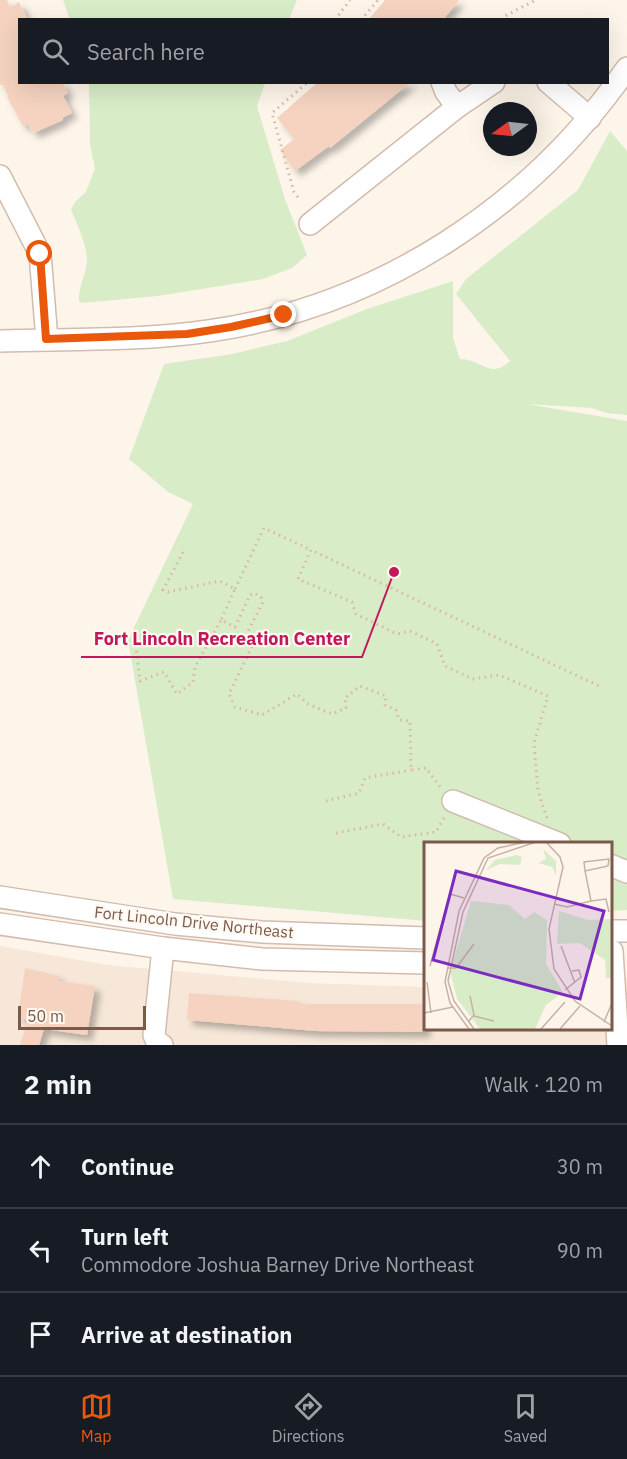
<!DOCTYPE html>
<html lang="en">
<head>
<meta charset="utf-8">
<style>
	body { margin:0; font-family:"IBM Plex Sans",sans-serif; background:#242831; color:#f1f3f6 }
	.compass { position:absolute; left:483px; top:102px; width:54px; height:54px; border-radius:50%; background:#171b24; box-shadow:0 6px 24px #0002; rotate:255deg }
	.scale { position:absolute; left:18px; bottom:15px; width:128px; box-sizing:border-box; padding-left:6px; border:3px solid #7b5a4b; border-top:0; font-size:16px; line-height:21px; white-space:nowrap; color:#7b5a4b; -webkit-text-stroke:4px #fff9f2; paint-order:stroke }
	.stop { position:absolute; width:18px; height:18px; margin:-14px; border:4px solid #ea580c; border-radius:50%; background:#fff }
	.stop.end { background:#ea580c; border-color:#fff; box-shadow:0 2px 6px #0008 }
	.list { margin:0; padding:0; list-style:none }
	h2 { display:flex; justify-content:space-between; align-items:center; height:78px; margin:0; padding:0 24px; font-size:26px }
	h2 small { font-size:20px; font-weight:400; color:#9ea1a6 }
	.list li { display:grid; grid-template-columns:39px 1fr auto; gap:18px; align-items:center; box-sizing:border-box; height:84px; padding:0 24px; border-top:2px solid #363941 }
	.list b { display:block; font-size:22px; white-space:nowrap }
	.list p { margin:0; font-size:20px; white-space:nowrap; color:#9ea1a6 }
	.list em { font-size:20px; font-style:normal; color:#9ea1a6 }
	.icon { flex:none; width:33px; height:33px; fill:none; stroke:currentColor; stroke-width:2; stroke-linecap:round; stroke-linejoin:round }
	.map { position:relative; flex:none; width:627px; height:1045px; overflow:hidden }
	.search { position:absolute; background:#171b24; box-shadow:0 6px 24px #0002; left:18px; right:18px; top:18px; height:66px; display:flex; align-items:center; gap:15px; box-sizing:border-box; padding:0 21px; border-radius:0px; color:#9ea1a6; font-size:22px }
	.sheet { height:330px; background:#171b24 }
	nav { display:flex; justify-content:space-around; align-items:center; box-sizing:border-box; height:84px; border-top:2px solid #363941; background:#171b24; font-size:16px; color:#9ea1a6 }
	nav a { display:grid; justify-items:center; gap:3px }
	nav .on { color:#ea580c }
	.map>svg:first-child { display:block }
	.residential { fill:#f6e7d8 }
	.green { fill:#d8edc7 }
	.building { fill:#f5d3c0; filter:url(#shadow) }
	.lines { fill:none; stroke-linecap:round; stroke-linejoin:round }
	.minor-casing { stroke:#d2bcae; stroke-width:24 }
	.path { stroke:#dbb6a2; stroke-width:3; stroke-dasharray:1.5 4.5; stroke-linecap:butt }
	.minor { stroke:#fff; stroke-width:21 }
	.route { stroke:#ea580c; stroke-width:8 }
	.labels { text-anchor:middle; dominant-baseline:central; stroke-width:4.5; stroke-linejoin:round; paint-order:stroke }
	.street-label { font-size:16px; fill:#7b5a4b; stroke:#fff9f2 }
	.inset-road { fill:none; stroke:#c6b2a5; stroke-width:1.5 }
	.view { fill:#7b2cbf; fill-opacity:0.15; stroke:#7b2cbf; stroke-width:3 }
	.inset-edge { fill:none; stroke:#7b5a4b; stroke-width:3 }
	.leader { fill:none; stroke:#c2185b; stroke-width:2 }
	.callout-dot { fill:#c2185b; stroke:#fff9f2; stroke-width:2 }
	.callout-label { font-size:18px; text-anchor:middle; font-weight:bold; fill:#c2185b; stroke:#fff9f2; stroke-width:4.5; stroke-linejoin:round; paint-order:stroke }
</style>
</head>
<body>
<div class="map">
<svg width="627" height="1045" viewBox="0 0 627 1045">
	<defs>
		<filter id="shadow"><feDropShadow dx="5.5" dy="5.5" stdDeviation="3" flood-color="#0004"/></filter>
	</defs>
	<rect width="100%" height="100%" fill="#fef5ea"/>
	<!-- residential -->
	<path class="residential" d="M0,946L108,965L309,983L426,987V1028H610L611,979L627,978V1045H0Z"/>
	<!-- green -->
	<g class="green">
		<path d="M63,0H297L289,19L70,20Z"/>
		<path d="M89,83H265L257,106L285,199L307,255L292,268L263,279L158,296L82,303L79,301C78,286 87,273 87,259C86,242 77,225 71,210L75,202L86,192L95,168L90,145Z"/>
		<path d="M610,131L627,151V415L606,413L592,408L527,404L627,421V910L611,911L610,844H426V921L173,899L128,640L193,504L168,492L129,459L164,364L232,354L287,341L367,309L453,281V338L460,359C482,359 490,380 510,361L456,294L466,279L578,190Z"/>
	</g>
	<!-- building -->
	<g class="building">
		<path d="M0,0H7L10,7L19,2L28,20H20V82H62L68,93L63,96L72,113L62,118L63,120L33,133L28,124L23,126L7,97L8,96L3,85H0Z"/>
		<path d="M385,0H459L443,20H368Z"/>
		<path d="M318,82H411L330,148L329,146L295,171L280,150L294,139L277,118Z"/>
		<path d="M25,968L59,976V981L95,986L87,1035L44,1029L39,1045H20L28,1019L18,1017Z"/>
		<path d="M189,993L299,1001V1004H425V1032L316,1031L187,1020Z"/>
	</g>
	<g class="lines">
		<!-- minor casing -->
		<g class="minor-casing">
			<g id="minor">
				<path d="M442,82L446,92L457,107"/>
				<path d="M548,82L590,118"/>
				<path d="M0,176L40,254L47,340"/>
				<path d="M310,224L457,107L494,82"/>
				<path d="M0,341C69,339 140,341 209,331C378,307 530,208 627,68"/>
				<path d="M453,801L560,844"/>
				<path d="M610,865L627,872"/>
				<path d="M0,897L175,924L262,932L426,938"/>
				<path d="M0,924L163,948L262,959L426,963"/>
				<path d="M610,931H627"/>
				<path d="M612,951L618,1045"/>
				<path d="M162,1045L157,1042L154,1035L163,948"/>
			</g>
		</g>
		<!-- path -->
		<g class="path">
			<path d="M335,20L350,0"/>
			<path d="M361,20L378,0"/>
			<path d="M503,20V17L536,0"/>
			<path d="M298,197L294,192L272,113L308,82"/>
			<path d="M183,552L163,590L168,592L220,581L235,589L221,620L235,627L250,595L254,593L261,597L263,602L246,635L255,640L229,694L235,707L262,715L297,694L308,704L332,714L346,708L345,698L360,686L386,696L385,705L396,710L399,720L410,721L411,770L426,768L441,788"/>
			<path d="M235,589L264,528L311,550"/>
			<path d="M135,639L140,681L164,672L177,694L193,682L195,667L221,620"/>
			<path d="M326,801L359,793L365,778L411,770"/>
			<path d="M547,818L538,791L534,743L548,696L499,675L473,679L445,666L437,644L410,631L397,634L356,614L352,602L298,579L311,550L599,686"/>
			<path d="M336,833L383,824L401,837L436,832L444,818"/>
		</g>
		<!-- minor -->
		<use href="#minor" class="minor"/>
	</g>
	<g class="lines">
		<!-- route -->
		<path class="route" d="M40,254L46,339L187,334L231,327L284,315"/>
	</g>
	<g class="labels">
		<!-- street labels -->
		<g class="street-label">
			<text transform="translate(194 922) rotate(6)">Fort Lincoln Drive Northeast</text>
		</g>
	</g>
	<!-- overview -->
	<g transform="translate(424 842)">
		<rect width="188" height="188" fill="#fef5ea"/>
		<path d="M119,7L132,19V33L128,25L114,21L122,17ZM92,13L98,15L96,23L76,22L62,28L71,18ZM47,59L85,63L101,77L110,70L123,78L122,122L139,150L122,163L111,187H56L33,157L26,129ZM135,69L164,78L187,77V136H182L181,118L156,101L133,102Z" fill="#d8edc7"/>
		<path class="inset-road" d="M122,0L136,15L139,25L125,87L130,127L151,159L188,184M167,59L182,57L185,70M130,62L143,65L167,59L161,29L160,20L185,17L184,24L161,29M137,104L151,141M6,124L26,52L40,56M24,126H32L50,102M3,140L7,171M141,148L157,135L155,128L148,129M0,171L29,165M50,174L70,179M44,180L50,173L46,154M180,180L188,161M45,187L26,161L21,140L35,69L60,16L74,6L102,0M50,187L30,159L24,139L39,70L64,16L112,0M117,187L141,160M136,187L156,164"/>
		<path class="view" d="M32,29L180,69L156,157L9,118Z"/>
		<rect width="188" height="188" class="inset-edge"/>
	</g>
	<!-- callouts -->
	<path class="leader" d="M394 572L362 657H81"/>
	<circle class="callout-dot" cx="394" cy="572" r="6"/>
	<g class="callout-label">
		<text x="222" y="645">Fort Lincoln Recreation Center</text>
	</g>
</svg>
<svg class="compass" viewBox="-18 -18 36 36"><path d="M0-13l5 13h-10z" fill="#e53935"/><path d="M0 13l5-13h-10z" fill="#9ea1a6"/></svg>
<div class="scale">50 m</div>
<div class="stop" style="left:40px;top:254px"></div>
<div class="stop end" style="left:284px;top:315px"></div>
<div class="search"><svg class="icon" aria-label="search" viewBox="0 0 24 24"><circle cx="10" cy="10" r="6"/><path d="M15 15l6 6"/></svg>Search here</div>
</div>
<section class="sheet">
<h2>2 min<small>Walk · 120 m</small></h2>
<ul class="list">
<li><svg class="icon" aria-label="ahead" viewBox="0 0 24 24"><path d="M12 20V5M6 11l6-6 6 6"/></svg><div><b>Continue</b></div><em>30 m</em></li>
<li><svg class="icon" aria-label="left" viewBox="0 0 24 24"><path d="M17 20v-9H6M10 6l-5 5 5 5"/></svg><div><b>Turn left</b><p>Commodore Joshua Barney Drive Northeast</p></div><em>90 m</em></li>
<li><svg class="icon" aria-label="arrive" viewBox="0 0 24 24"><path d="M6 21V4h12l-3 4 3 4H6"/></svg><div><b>Arrive at destination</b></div></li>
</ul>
</section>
<nav>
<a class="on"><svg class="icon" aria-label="map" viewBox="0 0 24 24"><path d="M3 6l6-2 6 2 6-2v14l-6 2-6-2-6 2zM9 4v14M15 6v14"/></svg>Map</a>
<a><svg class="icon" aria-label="directions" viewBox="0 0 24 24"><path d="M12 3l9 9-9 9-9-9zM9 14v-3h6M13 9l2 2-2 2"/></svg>Directions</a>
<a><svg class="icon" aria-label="saved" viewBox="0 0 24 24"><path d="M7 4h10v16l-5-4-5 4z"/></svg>Saved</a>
</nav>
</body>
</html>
